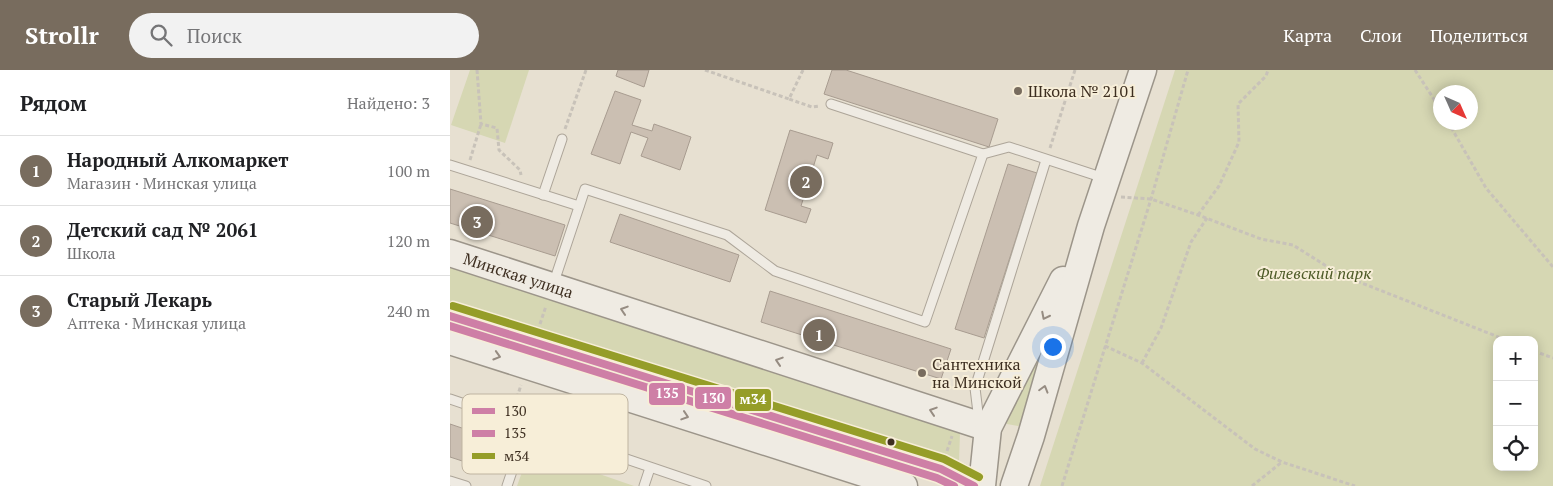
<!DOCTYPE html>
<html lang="ru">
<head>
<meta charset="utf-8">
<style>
	body { margin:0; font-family:"PT Serif",serif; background:#f2f2f2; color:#202124 }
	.controls { position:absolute; right:15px; bottom:15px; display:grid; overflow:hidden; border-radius:10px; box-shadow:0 2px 12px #0003 }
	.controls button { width:45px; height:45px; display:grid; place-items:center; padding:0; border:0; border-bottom:1px solid #e0e0e0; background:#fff; color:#202124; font:25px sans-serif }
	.compass { position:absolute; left:983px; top:15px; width:45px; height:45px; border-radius:50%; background:#fff; box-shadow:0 2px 12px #0003; rotate:135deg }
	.you { position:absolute; left:602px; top:276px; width:18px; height:18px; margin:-12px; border:4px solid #fff; border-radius:50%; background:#1a73e8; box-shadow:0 0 0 8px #1a73e833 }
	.badge { display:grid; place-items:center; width:32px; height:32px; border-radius:50%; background:#786c5e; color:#fff; font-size:16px; font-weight:700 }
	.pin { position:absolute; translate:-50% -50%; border:2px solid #fff; box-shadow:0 1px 5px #0006 }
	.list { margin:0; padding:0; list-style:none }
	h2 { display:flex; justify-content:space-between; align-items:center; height:65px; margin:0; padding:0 20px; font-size:21px }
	h2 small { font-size:16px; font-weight:400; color:#757577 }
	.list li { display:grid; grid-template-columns:32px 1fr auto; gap:15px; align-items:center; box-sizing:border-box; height:70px; padding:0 20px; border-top:1px solid #e0e0e0 }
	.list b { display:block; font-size:19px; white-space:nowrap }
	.list p { margin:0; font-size:16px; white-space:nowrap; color:#757577 }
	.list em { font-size:16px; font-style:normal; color:#757577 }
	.icon { flex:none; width:28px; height:28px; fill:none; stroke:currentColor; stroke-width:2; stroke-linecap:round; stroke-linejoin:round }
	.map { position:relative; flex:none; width:1103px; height:416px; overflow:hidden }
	header { display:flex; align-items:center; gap:30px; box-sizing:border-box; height:70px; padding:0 25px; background:#786c5e; color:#fff }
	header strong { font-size:24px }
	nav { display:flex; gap:28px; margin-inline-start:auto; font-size:18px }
	.search { width:350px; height:45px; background:#f2f2f2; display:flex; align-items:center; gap:12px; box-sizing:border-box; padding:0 18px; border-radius:28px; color:#757577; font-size:19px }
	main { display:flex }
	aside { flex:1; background:#fff }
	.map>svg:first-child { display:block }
	.green { fill:#d6d7b3; fill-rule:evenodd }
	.building { fill:#cbbfb2; stroke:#a89c90 }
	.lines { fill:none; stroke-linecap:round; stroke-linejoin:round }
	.lane-casing { stroke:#ada599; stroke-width:11 }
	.secondary-casing { stroke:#9c958a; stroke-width:29 }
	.path { stroke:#c8c2b9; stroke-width:3; stroke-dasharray:4 2.5; stroke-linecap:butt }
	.lane { stroke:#efebe3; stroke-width:9 }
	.secondary { stroke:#efebe3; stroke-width:26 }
	.bus-1-casing { stroke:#f7eed8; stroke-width:11 }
	.bus-2-casing { stroke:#f7eed8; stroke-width:11 }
	.bus-3-casing { stroke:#f7eed8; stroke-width:11 }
	.bus-1 { stroke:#ce7fa6; stroke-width:8 }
	.bus-2 { stroke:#ce7fa6; stroke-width:8 }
	.bus-3 { stroke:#959d28; stroke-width:8 }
	.oneway { stroke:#968c82 }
	.poi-dot { fill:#786c5e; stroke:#f7eed8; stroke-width:2 }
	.bus-dot { fill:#3d2e20; stroke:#f7eed8; stroke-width:2 }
	.labels { text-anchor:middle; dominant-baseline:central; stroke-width:4; stroke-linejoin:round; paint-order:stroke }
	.poi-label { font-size:16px; fill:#3d2e20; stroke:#f7eed8; text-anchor:start }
	.park-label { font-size:16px; font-style:italic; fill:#4d5a26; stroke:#f7eed8 }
	.street-label { font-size:16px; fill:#3d2e20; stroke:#f7eed8 }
	.key { fill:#f7eed8; stroke:#bfb4a1; stroke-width:1 }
	.key-label { font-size:14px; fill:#3d2e20 }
	.line-badge { stroke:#f7eed8; stroke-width:2 }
	.badge-label { font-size:14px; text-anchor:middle; font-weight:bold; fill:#fff }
</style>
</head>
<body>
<header>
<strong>Strollr</strong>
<div class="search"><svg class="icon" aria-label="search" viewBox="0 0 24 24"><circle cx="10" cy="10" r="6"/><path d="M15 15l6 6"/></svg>Поиск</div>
<nav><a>Карта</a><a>Слои</a><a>Поделиться</a></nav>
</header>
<main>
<aside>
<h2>Рядом<small>Найдено: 3</small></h2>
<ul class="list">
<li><span class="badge">1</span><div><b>Народный Алкомаркет</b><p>Магазин · Минская улица</p></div><em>100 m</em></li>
<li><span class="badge">2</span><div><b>Детский сад № 2061</b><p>Школа</p></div><em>120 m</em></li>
<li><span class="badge">3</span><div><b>Старый Лекарь</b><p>Аптека · Минская улица</p></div><em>240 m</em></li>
</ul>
</aside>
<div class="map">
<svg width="1103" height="416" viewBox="0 0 1103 416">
	<rect width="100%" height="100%" fill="#e7e0d1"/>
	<!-- green -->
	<g class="green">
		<path d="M20,0H79L55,73L1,55Z"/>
		<path d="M725,0H1103V416H590ZM991,22H1021V52H991ZM1047,270H1084V397H1047Z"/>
		<path d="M0,192L510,363L509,392L0,233Z"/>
		<path d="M607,230L571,355L568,356L557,354L554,350Z"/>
		<path d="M80,380L184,416H67Z"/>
	</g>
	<!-- building -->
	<g class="building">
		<path d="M168,0H199L194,17L166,6Z"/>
		<path d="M382,0H396L548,49L539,77L374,24Z"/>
		<path d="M165,21L191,30L182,55L202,61L204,54L241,67L230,100L191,86L198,68L181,62L170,94L141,84Z"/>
		<path d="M340,60L383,73L378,89L367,85L351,136L361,139L356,153L315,140Z"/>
		<path d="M558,94L587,103L534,268L505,259Z"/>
		<path d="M0,119L115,155L105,186L0,153Z"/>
		<path d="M170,144L289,185L280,212L160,172Z"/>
		<path d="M320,221L501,279L491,309L311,252Z"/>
		<path d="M0,354L53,372L43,401L0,387Z"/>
	</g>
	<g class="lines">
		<!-- lane casing -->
		<g class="lane-casing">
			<g id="lane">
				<path d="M533,84L559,77L654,108"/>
				<path d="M0,95L129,136"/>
				<path d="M93,125L112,69"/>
				<path d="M103,215L135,119L277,165L325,201L475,252L533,84L381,34"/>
				<path d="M0,329L256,416"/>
				<path d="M529,351L525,318L596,90"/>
				<path d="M0,411L16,416"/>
				<path d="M57,416L78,354"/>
				<path d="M194,416L200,398"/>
			</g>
		</g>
		<!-- secondary casing -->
		<g class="secondary-casing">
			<g id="secondary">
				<path id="s1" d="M0,183L538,358"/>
				<path d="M0,246L491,399L511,408L524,416"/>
				<path d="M0,271L454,416"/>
				<path d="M532,416L538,358L613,210"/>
				<path d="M564,416L581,366L641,156L693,0"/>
			</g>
		</g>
		<!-- path -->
		<g class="path">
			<path d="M27,0L31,54L47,58L49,80L70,100L71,105"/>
			<path d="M255,0L339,29"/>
			<path d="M353,0L339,29L362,37L369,36"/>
			<path d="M965,0L991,40"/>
			<path d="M998,52L1036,118L1103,197"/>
			<path d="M115,59L136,0"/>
			<path d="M600,78L625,0"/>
			<path d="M20,90L31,54"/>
			<path d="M671,127L701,129L748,145L811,169L843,175L889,204L1056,270"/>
			<path d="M748,145L769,116L789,72L788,34L816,6L818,0"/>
			<path d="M90,254L96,236"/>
			<path d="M655,276L692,293L805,379L832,392L905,416"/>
			<path d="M1084,281L1103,288"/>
			<path d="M692,293L711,258L741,172L757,148"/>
			<path d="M63,340L71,315"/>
			<path d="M497,381L502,366"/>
			<path d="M612,416L701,129L738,0"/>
			<path d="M802,416L832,392"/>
		</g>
		<!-- lane -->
		<use href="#lane" class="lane"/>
		<!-- secondary -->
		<use href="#secondary" class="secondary"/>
		<!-- bus-1 casing -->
		<g class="bus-1-casing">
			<path id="bus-1" d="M0,246L491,399L524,416"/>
		</g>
		<!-- bus-2 casing -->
		<g class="bus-2-casing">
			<path id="bus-2" d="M0,256L487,408L504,416"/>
		</g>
		<!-- bus-3 casing -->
		<g class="bus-3-casing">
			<path id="bus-3" d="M3,236L494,389L529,407"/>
		</g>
		<!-- bus-1 -->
		<use href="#bus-1" class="bus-1"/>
		<!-- bus-2 -->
		<use href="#bus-2" class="bus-2"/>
		<!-- bus-3 -->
		<use href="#bus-3" class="bus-3"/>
	</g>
	<!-- one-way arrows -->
	<defs><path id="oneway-chevron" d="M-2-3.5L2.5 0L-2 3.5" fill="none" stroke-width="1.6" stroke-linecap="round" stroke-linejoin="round" transform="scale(1.25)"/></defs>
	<g class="oneway">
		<use href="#oneway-chevron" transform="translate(174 240) rotate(-162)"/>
		<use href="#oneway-chevron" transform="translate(595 246) rotate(117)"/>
		<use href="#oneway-chevron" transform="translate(47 286) rotate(17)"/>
		<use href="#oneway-chevron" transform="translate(329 291) rotate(-162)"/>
		<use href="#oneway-chevron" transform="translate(594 319) rotate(-74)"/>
		<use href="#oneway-chevron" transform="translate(483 341) rotate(-162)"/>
		<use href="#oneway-chevron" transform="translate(235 346) rotate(18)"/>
	</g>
	<!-- markers -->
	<g class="poi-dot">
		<circle cx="568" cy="21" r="5"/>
		<circle cx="472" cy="303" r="5"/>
	</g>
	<circle class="bus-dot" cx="441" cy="372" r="4.5"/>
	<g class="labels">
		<!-- poi labels -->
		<g class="poi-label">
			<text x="578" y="21">Школа № 2101</text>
			<text x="482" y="294">Сантехника<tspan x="482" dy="18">на Минской</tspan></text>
		</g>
		<!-- park labels -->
		<g class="park-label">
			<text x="864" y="203">Филевский парк</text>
		</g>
		<!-- street labels -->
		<g class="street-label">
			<text stroke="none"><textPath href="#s1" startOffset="72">Минская улица</textPath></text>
		</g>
	</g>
	<!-- legend -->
	<rect x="12" y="324" width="166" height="80" rx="8" class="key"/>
	<rect x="22" y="338" width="23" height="6" fill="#ce7fa6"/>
	<rect x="22" y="360" width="23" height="7" fill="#ce7fa6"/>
	<rect x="22" y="383" width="23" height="6" fill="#959d28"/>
	<g class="key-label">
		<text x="54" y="346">130</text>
		<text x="54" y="368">135</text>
		<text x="54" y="391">м34</text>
	</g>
	<g class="line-badge">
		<rect x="198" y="312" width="38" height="24" rx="5" fill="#ce7fa6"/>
		<rect x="244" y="316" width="38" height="24" rx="5" fill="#ce7fa6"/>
		<rect x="284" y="318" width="38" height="24" rx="5" fill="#959d28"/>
	</g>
	<g class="badge-label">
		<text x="217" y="328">135</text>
		<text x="263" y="333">130</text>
		<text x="303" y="334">м34</text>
	</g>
</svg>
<div class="controls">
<button>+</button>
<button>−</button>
<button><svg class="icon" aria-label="locate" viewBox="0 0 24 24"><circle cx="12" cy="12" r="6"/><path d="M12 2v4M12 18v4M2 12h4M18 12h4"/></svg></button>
</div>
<svg class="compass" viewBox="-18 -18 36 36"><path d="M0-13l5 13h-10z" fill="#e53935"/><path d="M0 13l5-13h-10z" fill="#757577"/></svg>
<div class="you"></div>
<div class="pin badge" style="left:369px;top:265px">1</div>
<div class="pin badge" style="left:356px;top:112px">2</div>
<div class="pin badge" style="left:27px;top:152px">3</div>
</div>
</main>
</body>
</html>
